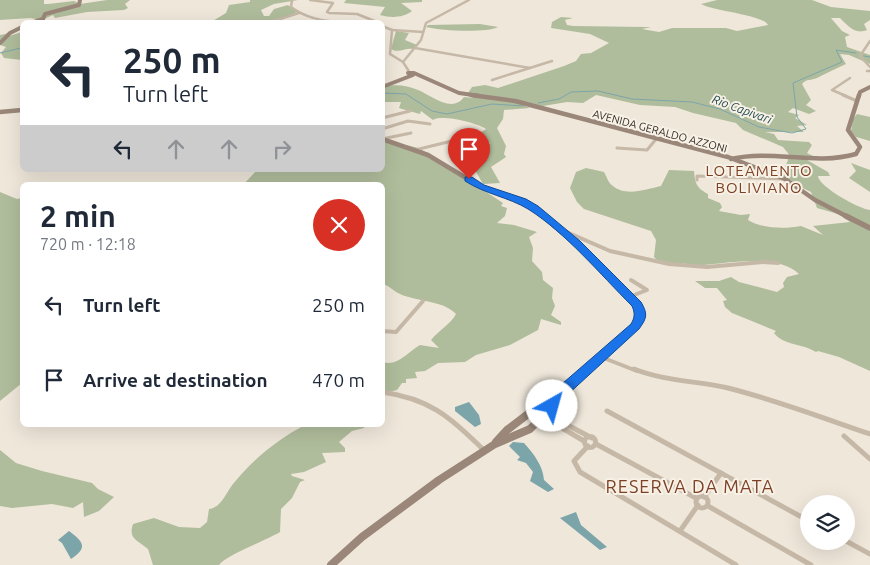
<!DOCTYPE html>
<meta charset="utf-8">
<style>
body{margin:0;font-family:Ubuntu,sans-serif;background:#f2f2f3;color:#1f2937;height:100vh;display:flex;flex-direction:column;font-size:19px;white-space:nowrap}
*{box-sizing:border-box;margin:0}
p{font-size:16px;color:#747a83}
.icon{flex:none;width:28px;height:28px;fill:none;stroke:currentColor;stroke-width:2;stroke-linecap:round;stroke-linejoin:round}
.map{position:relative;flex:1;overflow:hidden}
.sheet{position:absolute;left:20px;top:182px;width:365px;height:245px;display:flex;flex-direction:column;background:#fff;border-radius:8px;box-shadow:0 5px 20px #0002}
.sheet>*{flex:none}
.top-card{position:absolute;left:20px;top:20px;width:365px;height:152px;border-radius:8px;box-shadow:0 5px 20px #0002;background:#fff;color:#1f2937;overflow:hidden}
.tools{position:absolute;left:800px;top:495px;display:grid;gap:10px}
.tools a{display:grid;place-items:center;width:55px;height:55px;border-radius:50%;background:#fff;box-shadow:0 5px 20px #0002;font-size:25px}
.pin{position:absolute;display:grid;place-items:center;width:42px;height:42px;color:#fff;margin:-51px -21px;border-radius:50% 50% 50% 0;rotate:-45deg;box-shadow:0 0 5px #0007}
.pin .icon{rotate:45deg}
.me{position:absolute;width:55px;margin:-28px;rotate:38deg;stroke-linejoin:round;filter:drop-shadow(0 0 4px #0008)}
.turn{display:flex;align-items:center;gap:18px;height:105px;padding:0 20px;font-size:22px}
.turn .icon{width:65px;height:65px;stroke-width:2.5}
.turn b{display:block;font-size:35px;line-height:42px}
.lanes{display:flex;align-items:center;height:48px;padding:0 20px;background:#0003;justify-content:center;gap:25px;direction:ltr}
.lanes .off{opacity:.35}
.round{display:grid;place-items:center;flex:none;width:52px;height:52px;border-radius:26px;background:#f2f2f3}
.summary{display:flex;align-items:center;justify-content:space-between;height:85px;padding:0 20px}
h1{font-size:30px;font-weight:700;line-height:38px}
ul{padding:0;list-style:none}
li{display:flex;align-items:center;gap:15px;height:75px;padding:0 20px}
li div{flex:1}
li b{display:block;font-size:19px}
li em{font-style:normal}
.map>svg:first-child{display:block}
.green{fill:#b0bd9c}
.water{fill:#7ca5aa}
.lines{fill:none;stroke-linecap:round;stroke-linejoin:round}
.stream{stroke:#7ca5aa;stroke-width:1}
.street-far3{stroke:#c6b8a7;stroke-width:2.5}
.street-far2{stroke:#c6b8a7;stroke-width:3}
.street-far1{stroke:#c6b8a7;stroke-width:4}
.street{stroke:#c6b8a7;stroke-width:5}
.secondary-far3{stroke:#9a8779;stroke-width:4}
.secondary-far2{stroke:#9a8779;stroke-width:4.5}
.secondary-far1{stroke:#9a8779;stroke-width:5.5}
.secondary{stroke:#9a8779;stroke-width:8}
.route{fill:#1a73e8;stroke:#114b97}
.labels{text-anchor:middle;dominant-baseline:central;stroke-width:4;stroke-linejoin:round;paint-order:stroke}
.far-street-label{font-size:11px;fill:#342c27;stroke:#f8f1e6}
.far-water-label{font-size:12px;font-style:italic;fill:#204b52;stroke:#f8f1e6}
.neighbourhood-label{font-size:15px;letter-spacing:1px;fill:#7d4126;stroke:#f8f1e6}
.near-neighbourhood-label{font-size:18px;letter-spacing:1px;fill:#7d4126;stroke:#f8f1e6}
</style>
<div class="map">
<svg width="870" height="565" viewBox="0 0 870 565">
<rect width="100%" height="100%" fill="#efe7da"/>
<!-- green -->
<g class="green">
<polygon points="0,0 44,0 44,4 48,4 74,1 80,4 107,0 130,0 125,4 128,8 124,10 87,12 55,18 53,15 42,20 30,18 0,20"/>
<polygon points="250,0 298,0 274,4 261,10 264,16 269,16 274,9 288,5 297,12 278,22 272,20 265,22 211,22 226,13 229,5 250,2"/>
<path d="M346 0H422V2L401 3 412 11C403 18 391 18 380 15L385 7 344 3Z"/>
<path d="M717 0H812L831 7 870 11V20L864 24 867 30C855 35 848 26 840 18H831L842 31 850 35 845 37 847 47 870 55V64L849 55 840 54 846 64C836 69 826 73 817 78 811 81 807 78 802 84L811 100 806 105 816 111 809 114 793 108 788 112 799 115 795 118 807 125 797 126 804 132H765L774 134 778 140 809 142 812 145 807 153 815 157 807 160 828 172 830 176H818C818 186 859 209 870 210V371L839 357 818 351 816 352C802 343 784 346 774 333L776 331 732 313 725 307 723 301 727 300 717 288H705L695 281H719L731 277 739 282 777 292 784 287 783 283 787 277 799 274C776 252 723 264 693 266L684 263 682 265 658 261 654 257 656 240 651 231 584 209 577 202 570 188 576 172 586 168 604 172C607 177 608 183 613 186 626 197 647 189 661 186L669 170 694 171C695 184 697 188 708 194V198L720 203 722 207 719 211 741 215 750 214 748 220C763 229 785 229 801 226L823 235 813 226 850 222 838 214 817 208 811 192 770 172 785 167 788 160 786 156 791 157 783 147 743 130 736 123 693 113 675 107 640 105 596 95 583 103 567 102 543 106 520 104 530 108 504 110 503 119 497 128 506 146 504 154 506 157 491 167 500 183 483 184 475 170 486 154 479 151 480 147 491 143 470 139 486 129C478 123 441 114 433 120L421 111 420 114 402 109 399 108 401 102H383L385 97 383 96 382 87C394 84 407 85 418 90 431 95 452 114 464 97L473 98 468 93 472 87 485 85 498 88 564 66 576 61 581 54 591 53 609 43 590 34 551 28 552 22 561 17 573 18 565 20 567 25 573 26 646 27H651L642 29 659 32 672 28H726L737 31 768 25C764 15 713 11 701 4Z"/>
<path d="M480 24 498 27C487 33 442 31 426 27L428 25Z"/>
<path d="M396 31 409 33 405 40 417 45 413 49C406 47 399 54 391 49Z"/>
<polygon points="22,32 22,60 4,58 1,53 6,47 0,45 0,35 11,33 9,36"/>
<polygon points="857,114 870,117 870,141 856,137 851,131 853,119"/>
<path d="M383 140 419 148 503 203 501 206 507 208 505 216 497 223 514 225 537 232 529 237 533 248 532 261 542 272 543 280 553 288 552 298 555 306 551 315 561 322V325L541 319 538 330 510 345 476 355 465 362 438 363 425 371 415 372 417 378 406 379V383H402L397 390 383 393V362C397 367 409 351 420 345L439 348 431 340C438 331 452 323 456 314 443 300 417 302 400 294 393 291 390 286 383 284L382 185H243L257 170H382Z"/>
<polygon points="851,163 870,170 870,192 849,178 856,171"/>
<polygon points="0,192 17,199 22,198 22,383 0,401"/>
<path d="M305 425H365L364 428 352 431 339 442 345 448V452L322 453 326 462 304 472 291 474 292 476 305 480 300 482 292 498 281 509 280 532C265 541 226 555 219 565H153L148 549C137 540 128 539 133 524L154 518 179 527 200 528 207 522 209 509C221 508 226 493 233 484 252 460 278 439 305 425Z"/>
<polygon points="0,450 16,463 42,471 92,483 98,489 114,497 99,511 84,517 83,502 73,508 52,504 12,508 0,506"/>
</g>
<!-- water -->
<g class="water">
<polygon points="469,402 479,415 481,424 475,427 455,411 455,407"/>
<path d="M513 442 524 443C534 454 543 466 544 480L554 489 548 492 530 481 533 472 526 463 517 460 520 457 509 446Z"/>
<polygon points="576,512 581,525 607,547 600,550 560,518"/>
<path d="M69 531C84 542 88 548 71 559L62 543 58 540Z"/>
</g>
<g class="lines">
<!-- stream -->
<g class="stream">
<polyline points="0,53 21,48 22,50"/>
<polyline points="864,56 870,57"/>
<polyline points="382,93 406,94 432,111 447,114 492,104 523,106"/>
<polyline points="538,103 559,99 571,92 598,91 632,99 692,102 720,109 759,127 792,133 806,129 797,117 793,83 842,62 836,50 856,53"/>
</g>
<!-- street-far3 -->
<g class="street-far3">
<path d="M292 0 291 7C307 19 325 22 344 22"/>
<polyline points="310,0 333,3 327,12 329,13 357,14 377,22"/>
<polyline points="270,22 299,13"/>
<polyline points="382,26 392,30 390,54 403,62"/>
<polyline points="392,30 423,32"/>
<polyline points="870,41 860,56 870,67"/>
<polyline points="415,48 530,68"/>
<polyline points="867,71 870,71"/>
<polyline points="410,73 403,62 421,40 426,23 469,0"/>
<polyline points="492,80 552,61"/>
<polyline points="846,96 832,90 850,78"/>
</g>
<!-- street-far2 -->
<g class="street-far2">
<polyline points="843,95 857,101"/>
<polyline points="382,118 410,111"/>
<polyline points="382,129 408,121 430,124"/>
<polyline points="382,139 411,133"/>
<polyline points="617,148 647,150 657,138"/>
<polyline points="415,150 460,139"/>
<polyline points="697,180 697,176 785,179"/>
</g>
<!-- street-far1 -->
<g class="street-far1">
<polyline points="562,230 610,251 669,264 707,267 763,262 778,263"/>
<polyline points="629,297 647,290 631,280"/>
<polyline points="382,331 396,332 423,301"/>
<polyline points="601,357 637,371"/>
</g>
<!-- street -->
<g class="street">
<path d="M634 369C664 381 697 381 728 388 776 400 823 418 870 434"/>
<path d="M382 392C432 399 450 418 485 451"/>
<polyline points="549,410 560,421 592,438"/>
<polyline points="607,411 809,521"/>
<polyline points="539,423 557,425 584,441"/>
<polyline points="844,436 870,459"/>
<circle cx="590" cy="442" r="5.5"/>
<polyline points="596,444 696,498"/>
<polyline points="588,446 574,461 580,472 736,565"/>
<circle cx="702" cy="502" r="6"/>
<polyline points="704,497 721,473"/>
<polyline points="708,506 811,565"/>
<polyline points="680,531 698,505"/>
<polyline points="846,541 870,554"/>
</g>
<!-- secondary-far3 -->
<g class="secondary-far3">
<polyline points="34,22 43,19 45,14 79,5 80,0"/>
<polyline points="0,43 10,33 22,27"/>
<polyline points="408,73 414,73 459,93 480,96"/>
<polyline points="382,87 413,75"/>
<polyline points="859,96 860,92 870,87"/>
</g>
<!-- secondary-far2 -->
<g class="secondary-far2">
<polyline points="471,95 515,101 728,157 785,179 815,200 848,217"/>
<polyline points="0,112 22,110"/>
<polyline points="382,139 428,155 481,187 531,206 544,217"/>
<path d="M731 159C773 149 814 166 856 154L860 147 848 130 859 95"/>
</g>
<!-- secondary-far1 -->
<g class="secondary-far1">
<path d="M543 216 576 244 634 302C642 310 642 318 635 327L585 371"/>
<polyline points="846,216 870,228"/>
</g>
<!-- secondary -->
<g class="secondary">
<polyline points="496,442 507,430 566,385"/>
<polyline points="331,565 362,537 439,480 495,444 530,429 549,410 560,393 587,369"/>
</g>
</g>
<!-- route -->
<path class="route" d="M465 177H472L484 185 526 199 538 206 580 241 641 302C648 314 647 318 639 329L565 397 557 410 552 411 545 406 555 390 631 324C635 317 635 313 632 306 600 274 566 233 528 209 508 197 485 194 465 181Z"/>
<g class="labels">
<!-- far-street labels -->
<g class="far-street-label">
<text transform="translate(660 131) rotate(15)">AVENIDA GERALDO AZZONI</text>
</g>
<!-- far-water labels -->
<g class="far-water-label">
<text transform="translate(742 109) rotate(20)">Rio Capivari</text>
</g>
<!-- neighbourhood labels -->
<g class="neighbourhood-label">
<text x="759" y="170">LOTEAMENTO<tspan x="759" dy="17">BOLIVIANO</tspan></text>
</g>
<!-- near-neighbourhood labels -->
<g class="near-neighbourhood-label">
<text x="690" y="486">RESERVA DA MATA</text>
</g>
</g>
</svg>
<div class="tools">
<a><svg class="icon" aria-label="layers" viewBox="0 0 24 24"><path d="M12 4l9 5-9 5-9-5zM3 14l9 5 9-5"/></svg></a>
</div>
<div class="pin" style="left:469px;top:179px;background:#d93025"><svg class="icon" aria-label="arrive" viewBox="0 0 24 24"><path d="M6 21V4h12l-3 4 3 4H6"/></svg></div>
<svg class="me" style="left:552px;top:406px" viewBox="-20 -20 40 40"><circle r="19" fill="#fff"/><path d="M0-13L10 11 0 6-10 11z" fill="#1a73e8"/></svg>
<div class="top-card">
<div class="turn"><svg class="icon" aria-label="left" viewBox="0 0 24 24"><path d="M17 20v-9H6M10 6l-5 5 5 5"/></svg><div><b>250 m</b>Turn left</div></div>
<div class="lanes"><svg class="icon" aria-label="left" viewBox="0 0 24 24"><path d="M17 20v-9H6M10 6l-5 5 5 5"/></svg><svg class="icon off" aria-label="ahead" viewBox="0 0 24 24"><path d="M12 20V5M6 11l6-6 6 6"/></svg><svg class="icon off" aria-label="ahead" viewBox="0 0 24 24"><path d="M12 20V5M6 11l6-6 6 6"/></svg><svg class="icon off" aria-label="right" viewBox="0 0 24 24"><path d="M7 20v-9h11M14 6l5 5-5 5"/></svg></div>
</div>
<section class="sheet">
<div class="summary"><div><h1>2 min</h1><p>720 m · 12:18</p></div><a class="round" style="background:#d93025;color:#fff"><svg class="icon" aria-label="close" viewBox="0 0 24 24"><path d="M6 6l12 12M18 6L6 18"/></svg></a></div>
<ul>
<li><svg class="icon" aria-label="left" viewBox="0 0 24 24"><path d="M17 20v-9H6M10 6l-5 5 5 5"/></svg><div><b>Turn left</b></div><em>250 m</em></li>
<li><svg class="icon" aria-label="arrive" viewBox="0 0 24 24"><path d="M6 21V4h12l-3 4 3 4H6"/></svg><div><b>Arrive at destination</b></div><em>470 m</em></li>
</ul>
</section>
</div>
